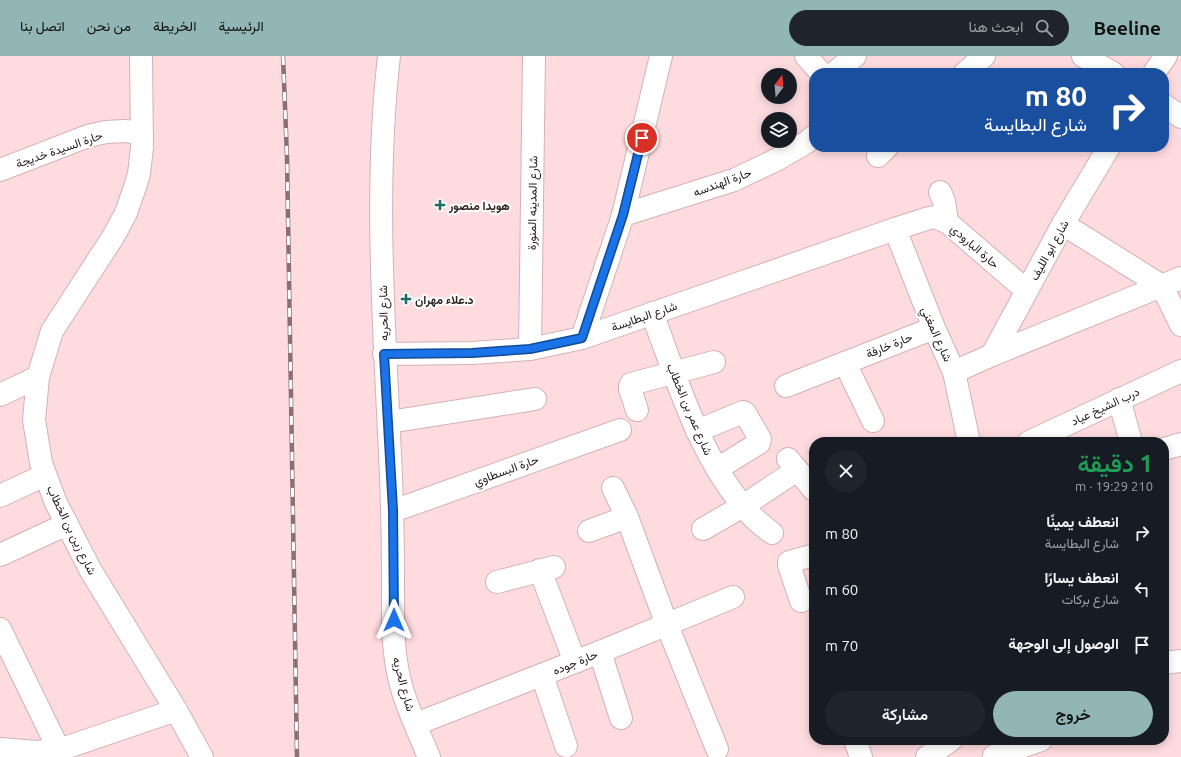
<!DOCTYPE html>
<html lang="ar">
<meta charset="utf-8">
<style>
body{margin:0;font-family:Ubuntu,Vazirmatn,sans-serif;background:#20242c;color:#f1f3f6;direction:rtl;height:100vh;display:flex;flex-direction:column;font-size:15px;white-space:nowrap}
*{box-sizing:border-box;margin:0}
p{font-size:13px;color:#9ea1a6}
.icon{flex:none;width:22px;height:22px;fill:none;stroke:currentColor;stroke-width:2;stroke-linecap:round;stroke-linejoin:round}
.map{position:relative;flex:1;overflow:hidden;direction:ltr}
.drawer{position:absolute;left:809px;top:381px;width:360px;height:308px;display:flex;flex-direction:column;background:#171b24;border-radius:16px;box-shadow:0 2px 10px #0003;direction:rtl}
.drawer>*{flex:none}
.top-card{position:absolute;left:809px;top:12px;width:360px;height:84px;border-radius:16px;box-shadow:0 2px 10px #0003;direction:rtl;background:#1a4fa0;color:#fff;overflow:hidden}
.needle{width:26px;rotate:16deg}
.buttons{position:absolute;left:761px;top:12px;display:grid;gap:8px}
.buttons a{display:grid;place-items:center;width:36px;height:36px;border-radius:50%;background:#171b24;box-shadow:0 2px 10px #0003;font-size:20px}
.pin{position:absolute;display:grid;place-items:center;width:34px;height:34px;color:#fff;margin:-17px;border:2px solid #fff;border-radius:50%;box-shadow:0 1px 4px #0007}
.me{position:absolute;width:44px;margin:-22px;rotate:0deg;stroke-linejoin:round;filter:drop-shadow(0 0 3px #0008)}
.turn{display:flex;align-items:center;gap:14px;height:84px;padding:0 16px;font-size:18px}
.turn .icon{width:52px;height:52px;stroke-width:2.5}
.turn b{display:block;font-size:28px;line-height:34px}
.round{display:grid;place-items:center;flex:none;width:42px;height:42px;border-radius:21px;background:#20242c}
.headline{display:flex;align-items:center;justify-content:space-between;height:68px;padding:0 16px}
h1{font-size:24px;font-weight:600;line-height:30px;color:#1e9e55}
.action{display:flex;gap:8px;margin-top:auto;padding:8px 16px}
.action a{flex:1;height:46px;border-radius:24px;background:#92b5b5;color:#111;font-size:16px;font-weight:600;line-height:46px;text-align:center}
.action a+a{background:#20242c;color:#f1f3f6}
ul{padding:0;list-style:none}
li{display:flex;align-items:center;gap:12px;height:56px;padding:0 16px}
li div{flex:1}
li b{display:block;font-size:15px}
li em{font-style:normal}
header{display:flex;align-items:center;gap:24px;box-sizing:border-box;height:56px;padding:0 20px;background:#92b5b5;color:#111}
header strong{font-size:19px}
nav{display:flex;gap:22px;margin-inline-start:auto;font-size:14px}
.search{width:280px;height:36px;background:#20242c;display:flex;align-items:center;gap:10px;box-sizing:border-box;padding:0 14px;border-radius:22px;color:#9ea1a6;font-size:15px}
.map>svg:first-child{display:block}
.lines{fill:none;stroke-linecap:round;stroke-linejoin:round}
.minor-casing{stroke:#d3b1b5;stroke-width:24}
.minor{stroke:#fff;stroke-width:22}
.rail-casing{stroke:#877174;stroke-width:4.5}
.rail{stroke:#fff;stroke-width:3;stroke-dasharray:9;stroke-linecap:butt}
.route-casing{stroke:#114b97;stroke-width:10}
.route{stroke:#1a73e8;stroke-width:7}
.poi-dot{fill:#1f6a66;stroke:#fff;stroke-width:1.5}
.labels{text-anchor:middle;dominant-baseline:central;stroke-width:4;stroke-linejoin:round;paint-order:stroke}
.street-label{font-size:12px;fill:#2d2022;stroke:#fff}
.poi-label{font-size:12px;font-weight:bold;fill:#2d2022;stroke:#fff;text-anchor:start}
</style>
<header>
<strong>Beeline</strong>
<div class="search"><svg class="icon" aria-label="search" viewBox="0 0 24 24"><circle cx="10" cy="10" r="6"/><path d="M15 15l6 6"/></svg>ابحث هنا</div>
<nav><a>الرئيسية</a><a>الخريطة</a><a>من نحن</a><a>اتصل بنا</a></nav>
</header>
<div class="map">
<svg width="1181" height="701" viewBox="0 0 1181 701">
<rect width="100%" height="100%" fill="#fedbdf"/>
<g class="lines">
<!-- minor casing -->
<g class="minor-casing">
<g id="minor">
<polyline points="141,0 142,91 139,118 135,131 126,157 113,181 52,275 38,321 34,364 41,407 56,447 91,515 176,654 202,701"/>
<path d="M389 0C374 132 384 265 390 398 392 439 393 480 393 522 393 551 392 582 397 611 402 642 417 672 429 701"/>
<polyline points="806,0 821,17"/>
<polyline points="1083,0 1113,17"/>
<polyline points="834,17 855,0"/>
<polyline points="965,17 984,0"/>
<polyline points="1154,17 1166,0"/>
<polyline points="1164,49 1181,61"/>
<polyline points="878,100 887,91"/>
<polyline points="0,114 88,80 106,76 124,75 142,77"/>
<polyline points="940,136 944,145 947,166"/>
<polyline points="623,159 734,124 778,103 807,86 814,80"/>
<polyline points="1063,168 1162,230 1181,269"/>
<polyline points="895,173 934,272 954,316 969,386"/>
<path d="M652 257C678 326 699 401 749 457 756 465 764 471 772 477"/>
<polyline points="582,282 623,159 661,0"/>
<polyline points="530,293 534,0"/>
<polyline points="384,298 472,297 530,293 582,282 895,173 929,162 935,161 947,166 1026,234"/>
<polyline points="992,299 1063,168 1109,91"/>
<polyline points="845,307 873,365"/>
<polyline points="954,316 992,299 1181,222"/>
<polyline points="786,330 934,272"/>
<polyline points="0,339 38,321"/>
<polyline points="1119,343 1131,386"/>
<polyline points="637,354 630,333 630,330 631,328 714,306"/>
<polyline points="389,366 535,343"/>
<polyline points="697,375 743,356 745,357 760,383 759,387 717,413"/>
<polyline points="1029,386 1181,315"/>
<polyline points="1164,393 1181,388"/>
<polyline points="788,403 814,434"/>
<polyline points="613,432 627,461 667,569 717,693"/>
<polyline points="0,440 45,419"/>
<polyline points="393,455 620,374"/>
<polyline points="703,473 743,450 797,414"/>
<polyline points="589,475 627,461"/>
<polyline points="0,499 67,468"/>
<polyline points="540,514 575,606"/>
<polyline points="497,526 554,511"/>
<polyline points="801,545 789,509 789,506 814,499"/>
<polyline points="0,573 59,694"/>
<polyline points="600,596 621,662"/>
<polyline points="1164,607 1181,605"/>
<polyline points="542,619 566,690"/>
<polyline points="416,668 600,596 733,541"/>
<polyline points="855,684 861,701"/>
<polyline points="0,693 37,696 59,694 176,654"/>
<polyline points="994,700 1041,684"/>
<polyline points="927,701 951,684"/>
</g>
</g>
<!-- minor -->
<use href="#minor" class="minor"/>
<!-- rail casing -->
<g class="rail-casing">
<polyline id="rail" points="283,0 287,101 297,701"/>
</g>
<!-- rail -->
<use href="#rail" class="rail"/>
</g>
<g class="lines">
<!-- route casing -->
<g class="route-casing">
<polyline id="route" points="394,564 393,454 384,298 472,297 530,293 582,282 623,159 642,82"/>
</g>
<!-- route -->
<use href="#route" class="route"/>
</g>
<!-- markers -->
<g class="poi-dot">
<path d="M438 143h4v4h4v4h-4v4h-4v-4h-4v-4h4z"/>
<path d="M404 237h4v4h4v4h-4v4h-4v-4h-4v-4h4z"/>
</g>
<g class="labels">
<!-- street labels -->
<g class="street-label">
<text transform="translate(59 93) rotate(-19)">حارة السيدة خديجة</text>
<text transform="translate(722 126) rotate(-20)">حارة الهندسه</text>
<text transform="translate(532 147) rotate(-89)">شارع المدينه المنورة</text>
<text transform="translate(975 190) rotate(41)">حارة البارودي</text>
<text transform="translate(1049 194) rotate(-61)">شارع ابو الليف</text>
<text transform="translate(383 257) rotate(-91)">شارع الحريه</text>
<text transform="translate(644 260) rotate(-19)">شارع البطايسة</text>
<text transform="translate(937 278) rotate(66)">شارع المغني</text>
<text transform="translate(889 289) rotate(-22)">حارة خارفة</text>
<text transform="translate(1105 350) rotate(-25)">درب الشيخ عياد</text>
<text transform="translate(690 353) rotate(67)">شارع عمر بن الخطاب</text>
<text transform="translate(506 414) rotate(-20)">حارة البسطاوي</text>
<text transform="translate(72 474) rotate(64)">شارع زين بن الخطاب</text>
<text transform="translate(575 606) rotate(-22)">حارة جوده</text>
<text transform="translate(404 628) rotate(75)">شارع الحريه</text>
</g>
<!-- poi labels -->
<g class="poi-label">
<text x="449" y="149">هويدا منصور</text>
<text x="415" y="243">د.علاء مهران</text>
</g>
</g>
</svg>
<div class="buttons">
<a><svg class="needle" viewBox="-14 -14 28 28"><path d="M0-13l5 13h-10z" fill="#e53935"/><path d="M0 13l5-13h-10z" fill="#9ea1a6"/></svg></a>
<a><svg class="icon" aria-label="layers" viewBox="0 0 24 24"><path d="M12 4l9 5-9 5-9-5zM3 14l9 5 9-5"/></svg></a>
</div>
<div class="pin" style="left:642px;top:82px;background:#d93025"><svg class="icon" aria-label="arrive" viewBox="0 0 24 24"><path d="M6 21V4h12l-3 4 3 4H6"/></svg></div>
<svg class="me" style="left:394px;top:564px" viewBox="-20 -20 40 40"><path d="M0-17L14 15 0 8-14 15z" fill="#1a73e8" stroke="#fff" stroke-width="4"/></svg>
<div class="top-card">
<div class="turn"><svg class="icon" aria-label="right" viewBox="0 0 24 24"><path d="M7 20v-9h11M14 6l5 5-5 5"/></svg><div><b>80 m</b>شارع البطايسة</div></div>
</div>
<section class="drawer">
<div class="headline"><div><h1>1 دقيقة</h1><p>210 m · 19:29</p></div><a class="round"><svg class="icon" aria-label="close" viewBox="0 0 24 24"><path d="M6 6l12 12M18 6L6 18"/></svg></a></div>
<ul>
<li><svg class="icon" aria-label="right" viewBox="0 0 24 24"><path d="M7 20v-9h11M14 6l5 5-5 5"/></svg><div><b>انعطف يمينًا</b><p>شارع البطايسة</p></div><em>80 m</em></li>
<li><svg class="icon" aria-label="left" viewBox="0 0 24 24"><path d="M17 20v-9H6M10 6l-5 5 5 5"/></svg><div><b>انعطف يسارًا</b><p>شارع بركات</p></div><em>60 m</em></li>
<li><svg class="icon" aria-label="arrive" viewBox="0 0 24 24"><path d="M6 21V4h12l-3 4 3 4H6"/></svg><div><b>الوصول إلى الوجهة</b></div><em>70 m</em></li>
</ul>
<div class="action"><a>خروج</a><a>مشاركة</a></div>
</section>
</div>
